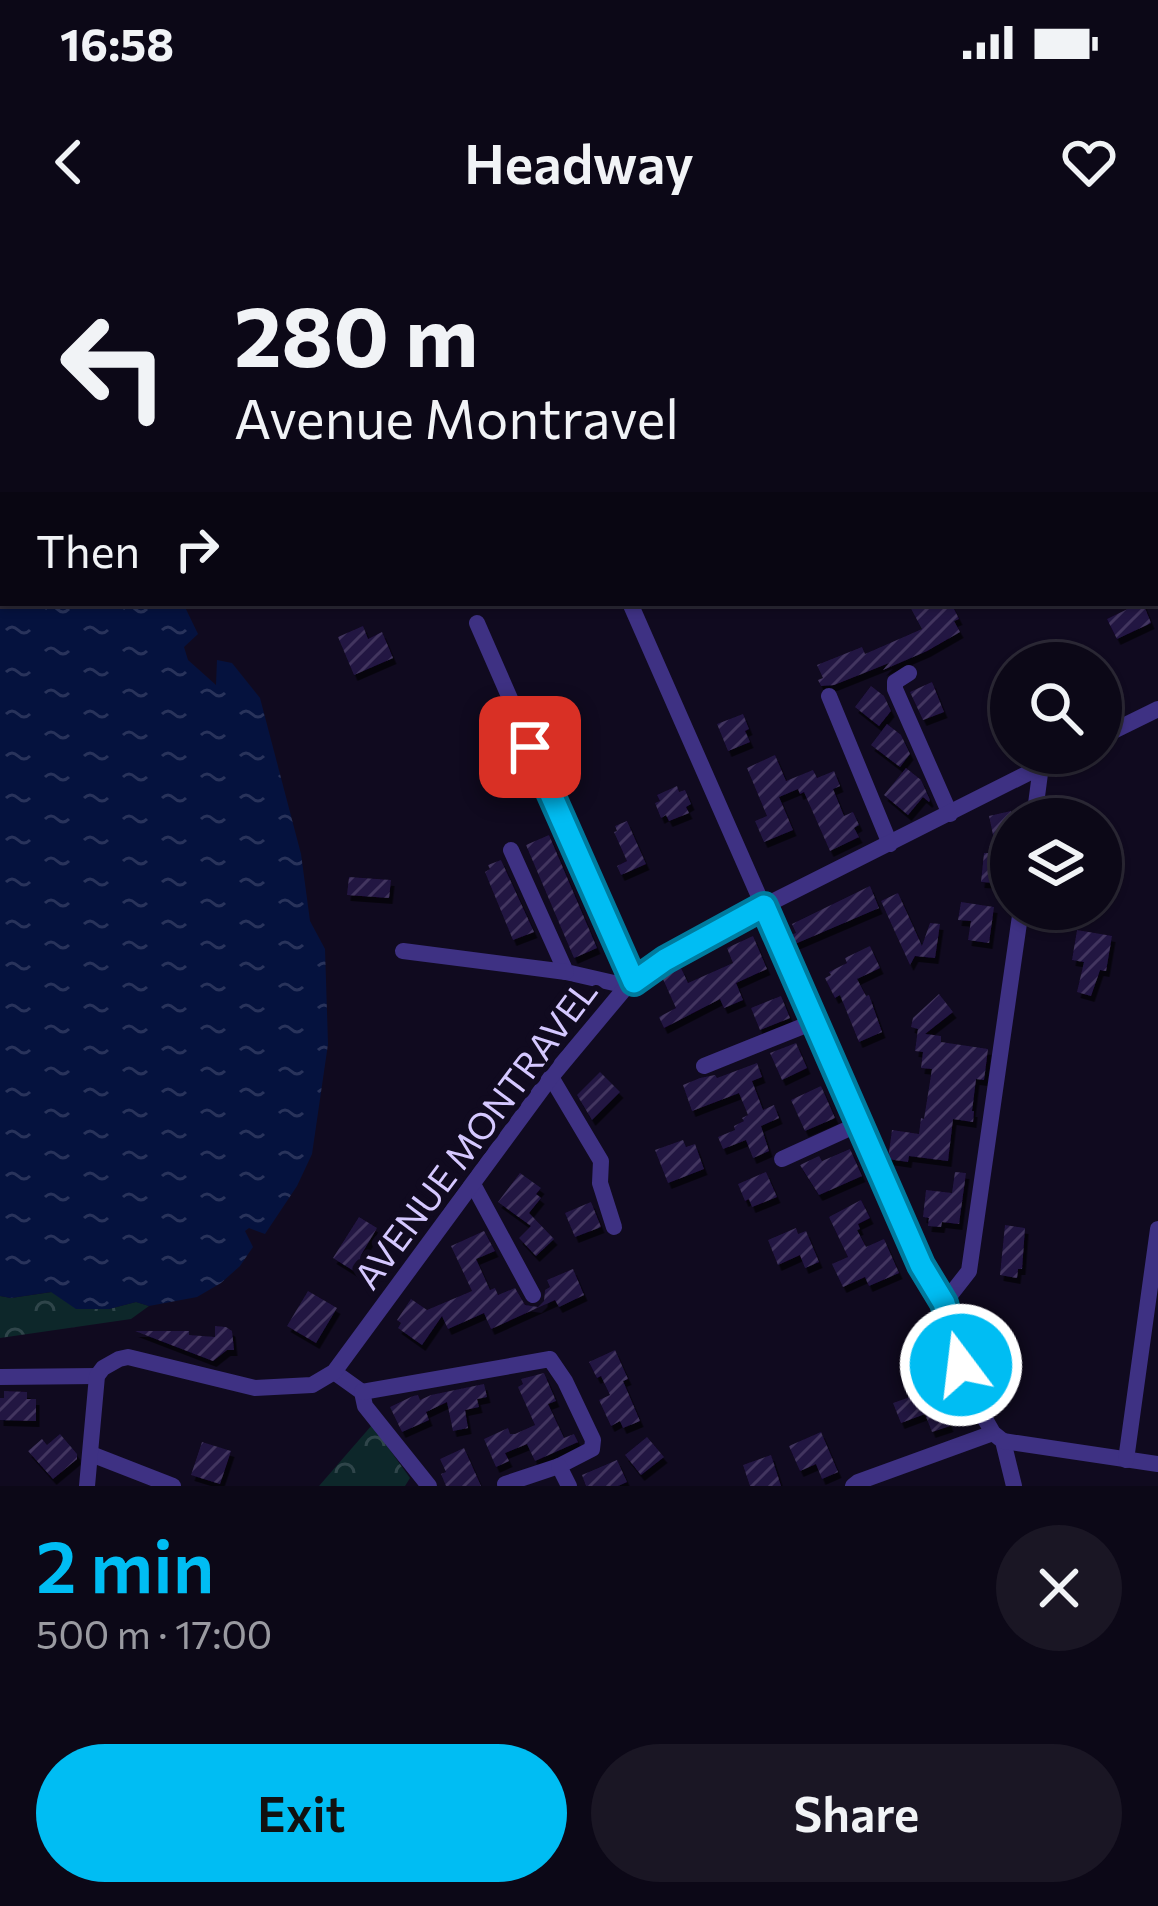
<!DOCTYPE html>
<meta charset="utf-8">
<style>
body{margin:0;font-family:Commissioner,sans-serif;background:#1a1624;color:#f1f3f6;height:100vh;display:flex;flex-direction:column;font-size:45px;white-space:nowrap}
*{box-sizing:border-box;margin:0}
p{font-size:39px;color:#9a9aa1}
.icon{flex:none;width:66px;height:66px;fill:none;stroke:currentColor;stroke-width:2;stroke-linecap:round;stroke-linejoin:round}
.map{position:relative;height:1246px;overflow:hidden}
.side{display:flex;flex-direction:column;background:#0c0817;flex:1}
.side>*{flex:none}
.top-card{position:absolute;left:0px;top:0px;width:1158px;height:366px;box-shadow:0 3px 9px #0004,0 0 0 3px #2c2936;background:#0c0817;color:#f1f3f6;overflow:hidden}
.buttons{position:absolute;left:990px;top:402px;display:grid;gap:24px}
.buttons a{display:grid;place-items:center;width:132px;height:132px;border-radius:50%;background:#0c0817;box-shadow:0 3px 9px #0004,0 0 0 3px #2c2936;font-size:60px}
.pin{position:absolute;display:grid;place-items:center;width:102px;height:102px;color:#fff;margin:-51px;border-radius:24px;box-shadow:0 6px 18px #0006}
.me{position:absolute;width:132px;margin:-66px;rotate:345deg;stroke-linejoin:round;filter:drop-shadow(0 0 9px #0008)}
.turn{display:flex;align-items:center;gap:42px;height:252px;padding:0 36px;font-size:54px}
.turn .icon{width:156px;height:156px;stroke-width:2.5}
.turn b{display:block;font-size:84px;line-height:102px}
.then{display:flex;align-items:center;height:114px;padding:0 36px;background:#0003;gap:24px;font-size:45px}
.round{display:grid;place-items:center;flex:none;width:126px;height:126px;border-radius:63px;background:#1a1624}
.headline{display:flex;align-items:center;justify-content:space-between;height:204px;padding:0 36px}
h1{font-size:72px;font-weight:600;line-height:90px;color:#00bdf3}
.button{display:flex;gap:24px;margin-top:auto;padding:24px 36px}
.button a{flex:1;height:138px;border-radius:72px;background:#00bdf3;color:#111;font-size:48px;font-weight:600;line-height:138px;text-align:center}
.button a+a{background:#1a1624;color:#f1f3f6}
.status{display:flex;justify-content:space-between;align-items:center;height:84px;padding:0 60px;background:#0c0817;direction:ltr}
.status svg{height:33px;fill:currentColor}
header{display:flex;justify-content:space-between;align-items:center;height:156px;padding:0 36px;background:#0c0817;font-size:54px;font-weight:600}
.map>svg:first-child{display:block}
.forest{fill:url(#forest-crowns)}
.water{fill:url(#water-ripples)}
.building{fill:url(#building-hatch);filter:url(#shadow)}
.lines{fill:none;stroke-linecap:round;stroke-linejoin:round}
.minor{stroke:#3e3183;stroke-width:16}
.route-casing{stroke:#007b9e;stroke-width:30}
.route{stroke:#00bdf3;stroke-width:21}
.labels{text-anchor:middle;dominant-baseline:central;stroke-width:12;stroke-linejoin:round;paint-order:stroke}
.street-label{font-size:36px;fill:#d5c8ff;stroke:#100a1f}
</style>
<div class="status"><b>16:58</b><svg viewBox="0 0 49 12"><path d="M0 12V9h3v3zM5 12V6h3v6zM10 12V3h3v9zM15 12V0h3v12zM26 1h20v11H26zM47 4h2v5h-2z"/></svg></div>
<header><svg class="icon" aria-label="back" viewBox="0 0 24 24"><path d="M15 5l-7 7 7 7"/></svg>Headway<svg class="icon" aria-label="heart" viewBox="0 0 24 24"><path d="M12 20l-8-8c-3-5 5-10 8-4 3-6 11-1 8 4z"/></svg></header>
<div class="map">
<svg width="1158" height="1246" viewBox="0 0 1158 1246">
<defs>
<pattern id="forest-crowns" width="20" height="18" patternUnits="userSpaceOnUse" patternTransform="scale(3)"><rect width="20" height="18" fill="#0d272a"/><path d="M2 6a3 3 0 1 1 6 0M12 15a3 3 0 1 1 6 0" fill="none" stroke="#2f454a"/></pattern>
<pattern id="water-ripples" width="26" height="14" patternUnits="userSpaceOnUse" patternTransform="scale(3)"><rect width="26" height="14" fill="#05123e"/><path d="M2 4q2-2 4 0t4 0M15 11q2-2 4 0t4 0" fill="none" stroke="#29335b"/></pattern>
<pattern id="building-hatch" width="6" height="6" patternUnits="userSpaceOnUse" patternTransform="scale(3)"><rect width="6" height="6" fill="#231542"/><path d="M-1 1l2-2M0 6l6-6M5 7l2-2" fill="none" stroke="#42365e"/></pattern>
<filter id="shadow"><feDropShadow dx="3.5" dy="6" stdDeviation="0" flood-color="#0009"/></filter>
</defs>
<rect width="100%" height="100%" fill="#100a1f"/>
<!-- forest -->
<g class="forest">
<polygon points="52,1052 109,1069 136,1062 149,1066 131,1079 0,1098 0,1056 11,1058"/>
<polygon points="372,1185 410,1238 405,1246 319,1246"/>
</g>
<!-- water -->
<polygon class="water" points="0,0 90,0 93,3 3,3 3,363 183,363 198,394 184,407 188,420 216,445 217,420 232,423 260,458 301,614 310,681 325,709 328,804 312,914 297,946 265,994 249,988 245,991 253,1007 240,1026 221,1043 197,1057 149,1066 136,1062 109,1069 76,1069 51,1052 11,1058 0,1056"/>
<!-- building -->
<g class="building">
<polygon points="908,363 951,363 959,379 954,381 960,392 927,411 883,430 889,423 834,445 821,446 818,440 823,438 817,425 862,407 865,414 922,389"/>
<polygon points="1140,363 1143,363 1151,383 1117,399 1107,379"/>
<polygon points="363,386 368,399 382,392 393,418 354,435 338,397"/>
<polygon points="932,442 944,472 923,480 910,452"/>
<polygon points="871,446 884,456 891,471 879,486 855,467"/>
<polygon points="743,474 749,489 745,491 750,502 728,511 717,484"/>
<polygon points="887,484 901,495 910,514 900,527 871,505"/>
<polygon points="775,515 786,541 813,530 817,538 834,531 840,546 833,549 844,576 853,572 859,585 854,588 859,597 830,611 804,552 800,554 798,549 779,557 793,590 764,602 755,581 767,576 747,528"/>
<polygon points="906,528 921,540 930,560 929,562 923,557 908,575 884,555"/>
<polygon points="677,546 679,552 685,550 691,564 686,567 689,573 669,581 666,575 661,578 655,563 660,561 657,555"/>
<polygon points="1011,571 1011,644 981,642 984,613 990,613 989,606 995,604 989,576"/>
<polygon points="627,581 646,624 621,635 617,626 627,621 614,592 617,591 615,586"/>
<polygon points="549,595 597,708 574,718 526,605"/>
<polygon points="501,620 534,692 513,700 485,632 490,629 488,625"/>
<polygon points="349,637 391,640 389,658 347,655"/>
<polygon points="870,646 879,668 795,704 791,695 796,693 792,684"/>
<polygon points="898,653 922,706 930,683 940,684 935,718 915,716 910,725 881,661"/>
<polygon points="961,662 994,667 989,703 968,700 971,681 958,680"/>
<polygon points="1077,690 1112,696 1106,731 1100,730 1091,756 1077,752 1084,722 1072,720"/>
<polygon points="753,696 767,729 736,743 743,760 724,768 720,759 664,788 659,777 676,768 662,737 681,728 688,743 733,723 727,708"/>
<polygon points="870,706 880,728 857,739 866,756 869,755 882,792 859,802 840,755 835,758 825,738 831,735 829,732 847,723 845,718"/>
<polygon points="939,754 953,772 925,794 941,796 941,802 988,809 984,840 976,839 972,871 974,871 973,882 953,879 948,921 909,916 908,922 888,919 892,890 919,894 921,878 924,879 932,829 921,828 923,812 915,811 918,789 911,787 913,778"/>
<polygon points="781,756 790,778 760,790 751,768"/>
<polygon points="796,803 807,828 782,840 770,813"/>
<polygon points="757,823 762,837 752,841 763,870 774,865 779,878 761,886 769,911 753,918 746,900 723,909 718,897 735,890 734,886 744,881 742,878 748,875 739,853 692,871 683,845 700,838 715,835 717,838"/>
<polygon points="600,832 620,852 592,880 577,855"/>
<polygon points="821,846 835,878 805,891 791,860"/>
<polygon points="683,900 686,907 695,904 704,929 668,943 655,910"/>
<polygon points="850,909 862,936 819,955 800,925 819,916 822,921"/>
<polygon points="766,932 777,957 752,967 749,959 745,961 738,944"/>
<polygon points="955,932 966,933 959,984 942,982 941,987 928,986 929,978 923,977 926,950 952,953"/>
<polygon points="520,933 541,948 536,954 541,958 529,973 554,999 536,1016 519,998 531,986 498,962"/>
<polygon points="861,960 870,978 858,984 860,989 857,990 866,1007 884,999 899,1033 869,1046 865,1037 843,1047 832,1024 848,1017 829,977"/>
<polygon points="591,962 601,987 575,997 565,973"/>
<polygon points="359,977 377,988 361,1015 379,1027 370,1041 333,1018"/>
<polygon points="1005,985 1025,988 1022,1029 1018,1029 1017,1038 1000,1035"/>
<polygon points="796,988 798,994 806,991 819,1022 805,1028 800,1015 778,1025 768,1000"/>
<polygon points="484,991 495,1011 476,1019 490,1050 495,1048 498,1055 515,1048 525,1065 538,1067 544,1061 545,1050 550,1047 547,1040 573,1029 584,1055 559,1067 555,1060 491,1089 484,1073 448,1089 442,1076 422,1105 398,1088 401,1083 397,1080 411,1059 427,1070 472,1051 451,1006"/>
<polygon points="308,1051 337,1068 316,1103 287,1086"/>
<polygon points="215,1086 226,1087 232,1091 234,1110 227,1110 213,1121 135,1091 189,1091 189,1095 215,1097"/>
<polygon points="615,1110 628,1139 623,1141 640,1181 623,1188 620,1181 611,1186 599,1160 610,1155 601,1136 597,1138 589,1122"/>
<polygon points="544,1133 556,1161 548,1164 564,1198 574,1194 578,1202 535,1221 527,1204 505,1213 509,1221 496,1227 484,1199 508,1188 510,1194 515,1194 535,1185 518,1147 523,1144 521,1139"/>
<polygon points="484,1144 487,1157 477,1159 479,1167 465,1170 468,1188 453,1191 447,1162 426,1172 429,1180 402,1192 390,1167 413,1156 418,1155 420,1160 431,1155"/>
<polygon points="4,1151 27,1152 27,1159 36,1159 36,1181 0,1180 0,1158 4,1158"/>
<polygon points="927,1151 930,1158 939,1155 950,1186 932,1192 925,1174 901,1183 893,1163"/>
<polygon points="821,1192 838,1232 822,1239 816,1224 800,1231 789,1206"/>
<polygon points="60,1194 77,1214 77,1219 53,1239 28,1211 42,1199 47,1205"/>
<polygon points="647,1197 664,1217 641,1235 625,1215"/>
<polygon points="202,1202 231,1211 220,1244 191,1235"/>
<polygon points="464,1208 481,1246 446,1246 441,1234 446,1232 440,1219"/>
<polygon points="771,1215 781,1246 750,1246 743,1225"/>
<polygon points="617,1220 627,1242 618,1246 586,1246 582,1235"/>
</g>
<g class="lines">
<!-- minor -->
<g class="minor">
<polyline points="612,0 615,3"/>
<polyline points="173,3 178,0"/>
<polyline points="402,3 407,0"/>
<polyline points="1089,3 1089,0"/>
<polyline points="1155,168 1158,168"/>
<polyline points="630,363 921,1025 944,1063 969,1151 993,1193 1003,1201 1014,1246"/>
<polyline points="477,383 634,742"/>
<polyline points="909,433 895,442 895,449 950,574"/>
<polyline points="829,456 890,604"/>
<polyline points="1101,497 1158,469"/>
<polyline points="1034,579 1041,526"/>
<polyline points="511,610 566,732 627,746"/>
<polyline points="403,711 566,732"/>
<polyline points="704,826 816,781"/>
<polyline points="551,837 601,921 600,943 614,987"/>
<polyline points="782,919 861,883"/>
<polyline points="474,946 533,1055"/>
<polyline points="944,1063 969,1031 1021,669"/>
<polyline points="334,1132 362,1152 365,1166 429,1246"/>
<polyline points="0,1137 97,1136"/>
<polyline points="362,1152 550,1119 565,1141 593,1200 592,1209 559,1226 505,1244"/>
<polyline points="1003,1201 1158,1224"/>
<polyline points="91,1214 173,1246"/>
<polyline points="1126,1220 1158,989"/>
<polyline points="559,1226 569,1246"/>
<polyline points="87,1246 97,1136 103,1128 119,1119 128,1117 255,1148 312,1145 334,1132 551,837 627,746 665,720 764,666 1068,513"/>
<polyline points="853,1246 858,1242 993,1193"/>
</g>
</g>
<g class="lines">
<!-- route casing -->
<g class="route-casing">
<polyline id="route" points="530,507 634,742 665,720 764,666 921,1025 944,1063 961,1125"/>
</g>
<!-- route -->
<use href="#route" class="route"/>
</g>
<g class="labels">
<!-- street labels -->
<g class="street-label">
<text transform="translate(474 893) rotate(-53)">AVENUE MONTRAVEL</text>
</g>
</g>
</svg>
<div class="buttons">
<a><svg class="icon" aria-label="search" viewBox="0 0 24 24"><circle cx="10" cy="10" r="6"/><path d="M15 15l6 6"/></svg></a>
<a><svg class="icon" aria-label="layers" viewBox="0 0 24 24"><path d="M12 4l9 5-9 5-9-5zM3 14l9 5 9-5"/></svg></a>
</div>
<div class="pin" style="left:530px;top:507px;background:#d93025"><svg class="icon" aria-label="arrive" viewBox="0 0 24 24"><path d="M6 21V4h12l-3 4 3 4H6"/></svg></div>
<svg class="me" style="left:961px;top:1125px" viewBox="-20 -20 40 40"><circle r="17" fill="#00bdf3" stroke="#fff" stroke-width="3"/><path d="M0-11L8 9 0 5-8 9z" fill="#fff"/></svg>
<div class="top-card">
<div class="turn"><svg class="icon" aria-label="left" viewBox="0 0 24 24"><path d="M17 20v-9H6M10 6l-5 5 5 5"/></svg><div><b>280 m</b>Avenue Montravel</div></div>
<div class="then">Then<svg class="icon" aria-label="right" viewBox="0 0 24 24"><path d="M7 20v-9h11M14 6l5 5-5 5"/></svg></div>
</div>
</div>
<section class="side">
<div class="headline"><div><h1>2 min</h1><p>500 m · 17:00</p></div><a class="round"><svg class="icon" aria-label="close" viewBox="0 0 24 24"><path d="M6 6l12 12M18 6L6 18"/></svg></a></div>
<div class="button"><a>Exit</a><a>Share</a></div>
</section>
